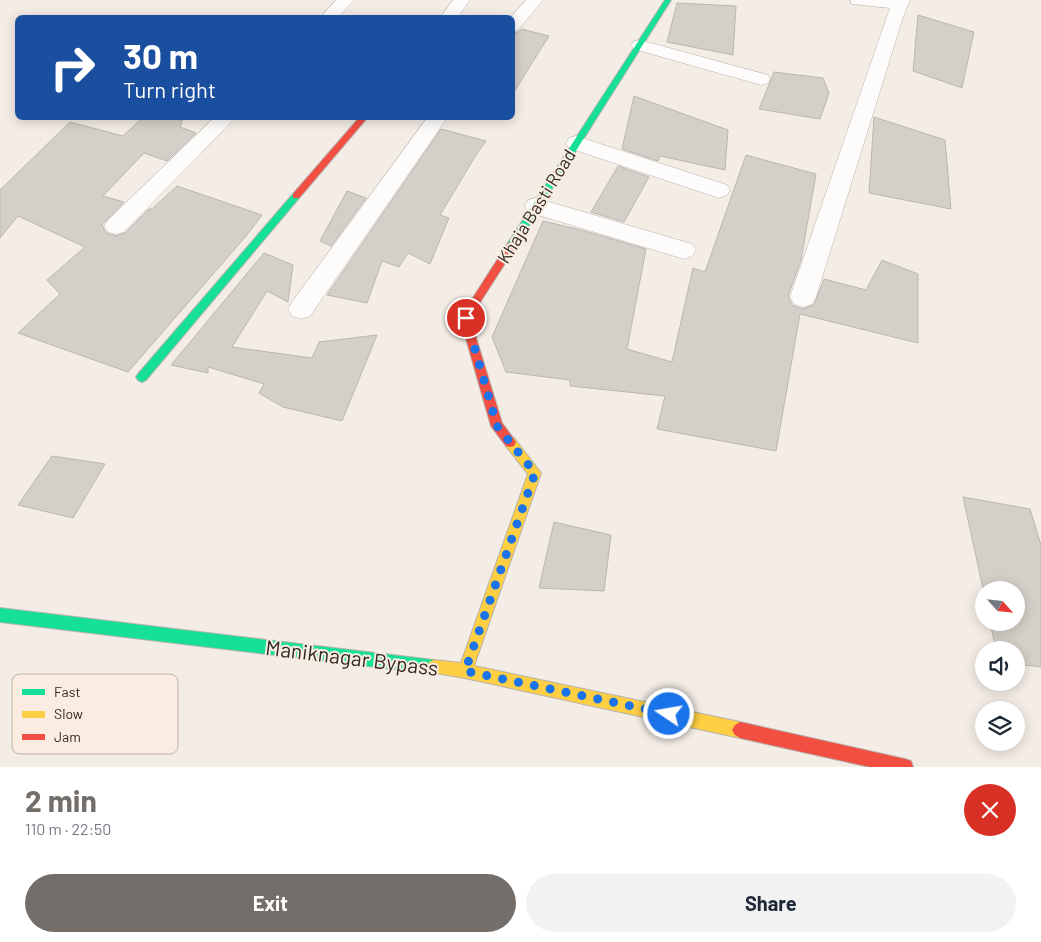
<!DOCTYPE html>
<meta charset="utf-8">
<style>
body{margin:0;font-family:Barlow,sans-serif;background:#f2f2f3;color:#1f2937;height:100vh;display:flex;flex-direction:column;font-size:19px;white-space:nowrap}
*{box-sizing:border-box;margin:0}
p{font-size:16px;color:#747a83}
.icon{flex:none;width:28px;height:28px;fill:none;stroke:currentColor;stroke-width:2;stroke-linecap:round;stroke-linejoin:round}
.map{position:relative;height:767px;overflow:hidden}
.details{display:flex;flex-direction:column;background:#fff;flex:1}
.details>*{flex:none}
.banner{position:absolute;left:15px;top:15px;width:500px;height:105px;border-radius:8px;box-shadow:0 2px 12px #0003;background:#1a4fa0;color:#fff;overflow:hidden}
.needle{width:32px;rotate:117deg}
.fabs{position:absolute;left:975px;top:581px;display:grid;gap:10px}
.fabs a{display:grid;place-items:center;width:50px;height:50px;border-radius:50%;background:#fff;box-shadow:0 2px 12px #0003;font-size:25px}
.pin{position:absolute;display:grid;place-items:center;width:42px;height:42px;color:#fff;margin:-21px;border:2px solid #fff;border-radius:50%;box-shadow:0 1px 5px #0007}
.me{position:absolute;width:55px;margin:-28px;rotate:282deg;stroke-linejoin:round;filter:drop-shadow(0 0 4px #0008)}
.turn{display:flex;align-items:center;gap:18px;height:105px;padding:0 25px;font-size:22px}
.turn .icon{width:65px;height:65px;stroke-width:2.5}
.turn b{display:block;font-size:35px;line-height:42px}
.round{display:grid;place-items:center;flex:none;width:52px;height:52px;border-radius:26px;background:#f2f2f3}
.overview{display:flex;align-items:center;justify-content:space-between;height:85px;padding:0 25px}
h1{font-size:30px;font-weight:700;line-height:38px;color:#736e69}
.primary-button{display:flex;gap:10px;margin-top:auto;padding:10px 25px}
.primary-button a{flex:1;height:58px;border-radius:30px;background:#736e69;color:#fff;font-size:20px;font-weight:700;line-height:58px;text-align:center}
.primary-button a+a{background:#f2f2f3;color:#1f2937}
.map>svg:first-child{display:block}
.building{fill:#d5cfc9;stroke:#bcb6b1}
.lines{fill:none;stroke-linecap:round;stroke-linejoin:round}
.street-casing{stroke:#b8b2ad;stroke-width:1}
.fast-casing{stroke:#b8b2ad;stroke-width:2}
.slow-casing{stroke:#b8b2ad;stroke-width:2}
.jam-casing{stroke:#b8b2ad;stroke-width:2}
.street{fill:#fdfcfb;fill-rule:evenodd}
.fast{fill:#16e098;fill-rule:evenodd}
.slow{fill:#ffcf43;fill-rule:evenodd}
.jam{fill:#f24e42;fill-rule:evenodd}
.route{stroke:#1a73e8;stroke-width:9;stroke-dasharray:0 16.2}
.labels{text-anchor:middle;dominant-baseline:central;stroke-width:4;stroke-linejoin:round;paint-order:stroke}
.street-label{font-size:18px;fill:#2e2925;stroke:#faece0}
.near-street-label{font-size:21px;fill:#2e2925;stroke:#faece0}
.key{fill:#faece0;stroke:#bdb2a8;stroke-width:1}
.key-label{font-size:14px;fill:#2e2925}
</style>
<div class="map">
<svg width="1041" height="767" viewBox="0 0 1041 767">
<rect width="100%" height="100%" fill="#f4ede6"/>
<!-- building -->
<g class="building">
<polygon points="677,3 736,6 733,55 667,42"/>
<polygon points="918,15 974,32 962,88 913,71"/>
<polygon points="522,29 549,36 512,95 512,33 518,32"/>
<polygon points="774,72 823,78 829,93 820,119 759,109"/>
<polygon points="634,96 728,130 725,170 660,156 658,161 622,149"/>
<polygon points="874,117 945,140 951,209 869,193"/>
<polygon points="142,118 183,118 180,127 196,133 167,161 144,153 103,196 124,202 102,225 106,233 116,236 125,233 149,209 152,209 177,186 262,215 247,235 128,372 18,333 60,294 47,280 85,247 18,216 0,238 0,190 70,122 123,136"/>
<polygon points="441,129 486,141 476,155 440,215 449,218 430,264 408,253 399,267 382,261 367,303 327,295"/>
<polygon points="746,155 816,174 801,260 788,296 792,305 802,309 814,305 824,279 866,290 882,260 918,274 918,343 800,314 776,451 657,429 665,396 570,386 570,380 506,372 492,337 543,221 581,230 646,249 627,349 672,362 693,268 705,272"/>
<polygon points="618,166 649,177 624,222 591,212"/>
<polygon points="347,191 366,198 331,246 320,241"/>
<polygon points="264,253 293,265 288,302 267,291 232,347 312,358 319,342 377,335 342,421 283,407 259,393 264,384 208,367 208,373 171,365"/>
<polygon points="52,456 105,464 73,518 18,505"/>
<polygon points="963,497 1030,509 1041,545 1041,667 1016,664 1016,650 996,650 990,622 1016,622 1016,590 984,590 984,593"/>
<polygon points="554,522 611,535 604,591 539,588"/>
</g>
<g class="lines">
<!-- street casing -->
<g class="street-casing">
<g id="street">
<polygon points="336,0 354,0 338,18 320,18"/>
<polygon points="453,0 470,0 457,18 440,18"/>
<polygon points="526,0 543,0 518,30 512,31 512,18 510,18"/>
<polygon points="850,0 910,0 903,17 816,297 812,304 803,307 794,304 790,297 890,8 852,4"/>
<polygon points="640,40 768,75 770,79 768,83 761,85 634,49 631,45 634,41"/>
<polygon points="214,118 235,118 124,232 116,234 108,232 104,226 108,220"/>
<polygon points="427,118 447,118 310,316 301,319 292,316 288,309 292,302"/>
<polygon points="576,136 727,185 730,190 727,195 719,198 569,148 566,143 569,138"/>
<polygon points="536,198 692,244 696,250 692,256 684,259 528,212 525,206 528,200"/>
</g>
</g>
<!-- fast casing -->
<g class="fast-casing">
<g id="fast">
<polygon points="665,0 671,0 514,249 508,249 506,246 508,243"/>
<polygon points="296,193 299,194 299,198 146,380 142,382 138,380 136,377 138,374 293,194"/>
<polygon points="0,608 434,660 439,662 441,667 439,672 434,674 0,622"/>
</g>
</g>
<!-- slow casing -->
<g class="slow-casing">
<polygon id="slow" points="510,437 514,438 541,473 474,666 740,722 745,725 748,730 745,735 740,738 465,678 429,672 427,667 429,662 434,660 461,663 528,474 506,446 504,442 506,438"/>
</g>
<!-- jam casing -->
<g class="jam-casing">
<g id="jam">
<polygon points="359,118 367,118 299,198 293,198 293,194"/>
<polygon points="511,242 516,246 470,318 502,423 516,442 514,446 510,447 506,446 491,426 460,318 508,243"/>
<polygon points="740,722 905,759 911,761 913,767 870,767 740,738 735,735 732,730 735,725"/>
</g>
</g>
<!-- street -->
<use href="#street" class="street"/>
<!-- fast -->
<use href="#fast" class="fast"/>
<!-- slow -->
<use href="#slow" class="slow"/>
<!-- jam -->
<use href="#jam" class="jam"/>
</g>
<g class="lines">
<!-- route -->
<polyline class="route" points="466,318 497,426 535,473 465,671 669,714"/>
</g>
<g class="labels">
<!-- street labels -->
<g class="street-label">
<text transform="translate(536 206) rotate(-58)">Khaja Basti Road</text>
</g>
<!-- near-street labels -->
<g class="near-street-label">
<text transform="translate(352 657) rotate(7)">Maniknagar Bypass</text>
</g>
</g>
<!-- legend -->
<rect x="12" y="674" width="166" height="80" rx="8" class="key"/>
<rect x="22" y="689" width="23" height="6" fill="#16e098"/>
<rect x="22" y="711" width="23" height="7" fill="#ffcf43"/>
<rect x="22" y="734" width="23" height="6" fill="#f24e42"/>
<g class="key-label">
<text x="54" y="697">Fast</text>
<text x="54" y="719">Slow</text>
<text x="54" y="742">Jam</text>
</g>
</svg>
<div class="fabs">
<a><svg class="needle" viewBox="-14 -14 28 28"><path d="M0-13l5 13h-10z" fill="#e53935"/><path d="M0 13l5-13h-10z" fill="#747a83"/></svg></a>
<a><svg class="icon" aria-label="sound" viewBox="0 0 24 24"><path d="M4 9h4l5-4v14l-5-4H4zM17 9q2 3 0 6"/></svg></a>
<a><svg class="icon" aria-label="layers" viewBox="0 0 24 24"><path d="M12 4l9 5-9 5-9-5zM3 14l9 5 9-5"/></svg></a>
</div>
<div class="pin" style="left:466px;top:318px;background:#d93025"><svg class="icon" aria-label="arrive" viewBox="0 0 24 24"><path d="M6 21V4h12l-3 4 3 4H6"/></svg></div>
<svg class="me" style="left:669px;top:714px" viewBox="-20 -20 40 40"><circle r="17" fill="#1a73e8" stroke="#fff" stroke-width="3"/><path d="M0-11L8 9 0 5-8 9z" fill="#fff"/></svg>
<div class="banner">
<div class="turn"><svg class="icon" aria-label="right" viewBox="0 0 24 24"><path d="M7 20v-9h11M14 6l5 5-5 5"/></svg><div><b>30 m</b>Turn right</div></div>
</div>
</div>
<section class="details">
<div class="overview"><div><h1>2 min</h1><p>110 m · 22:50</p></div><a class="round" style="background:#d93025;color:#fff"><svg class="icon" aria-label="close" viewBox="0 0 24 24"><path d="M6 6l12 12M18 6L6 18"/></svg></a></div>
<div class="primary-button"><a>Exit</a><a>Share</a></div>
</section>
